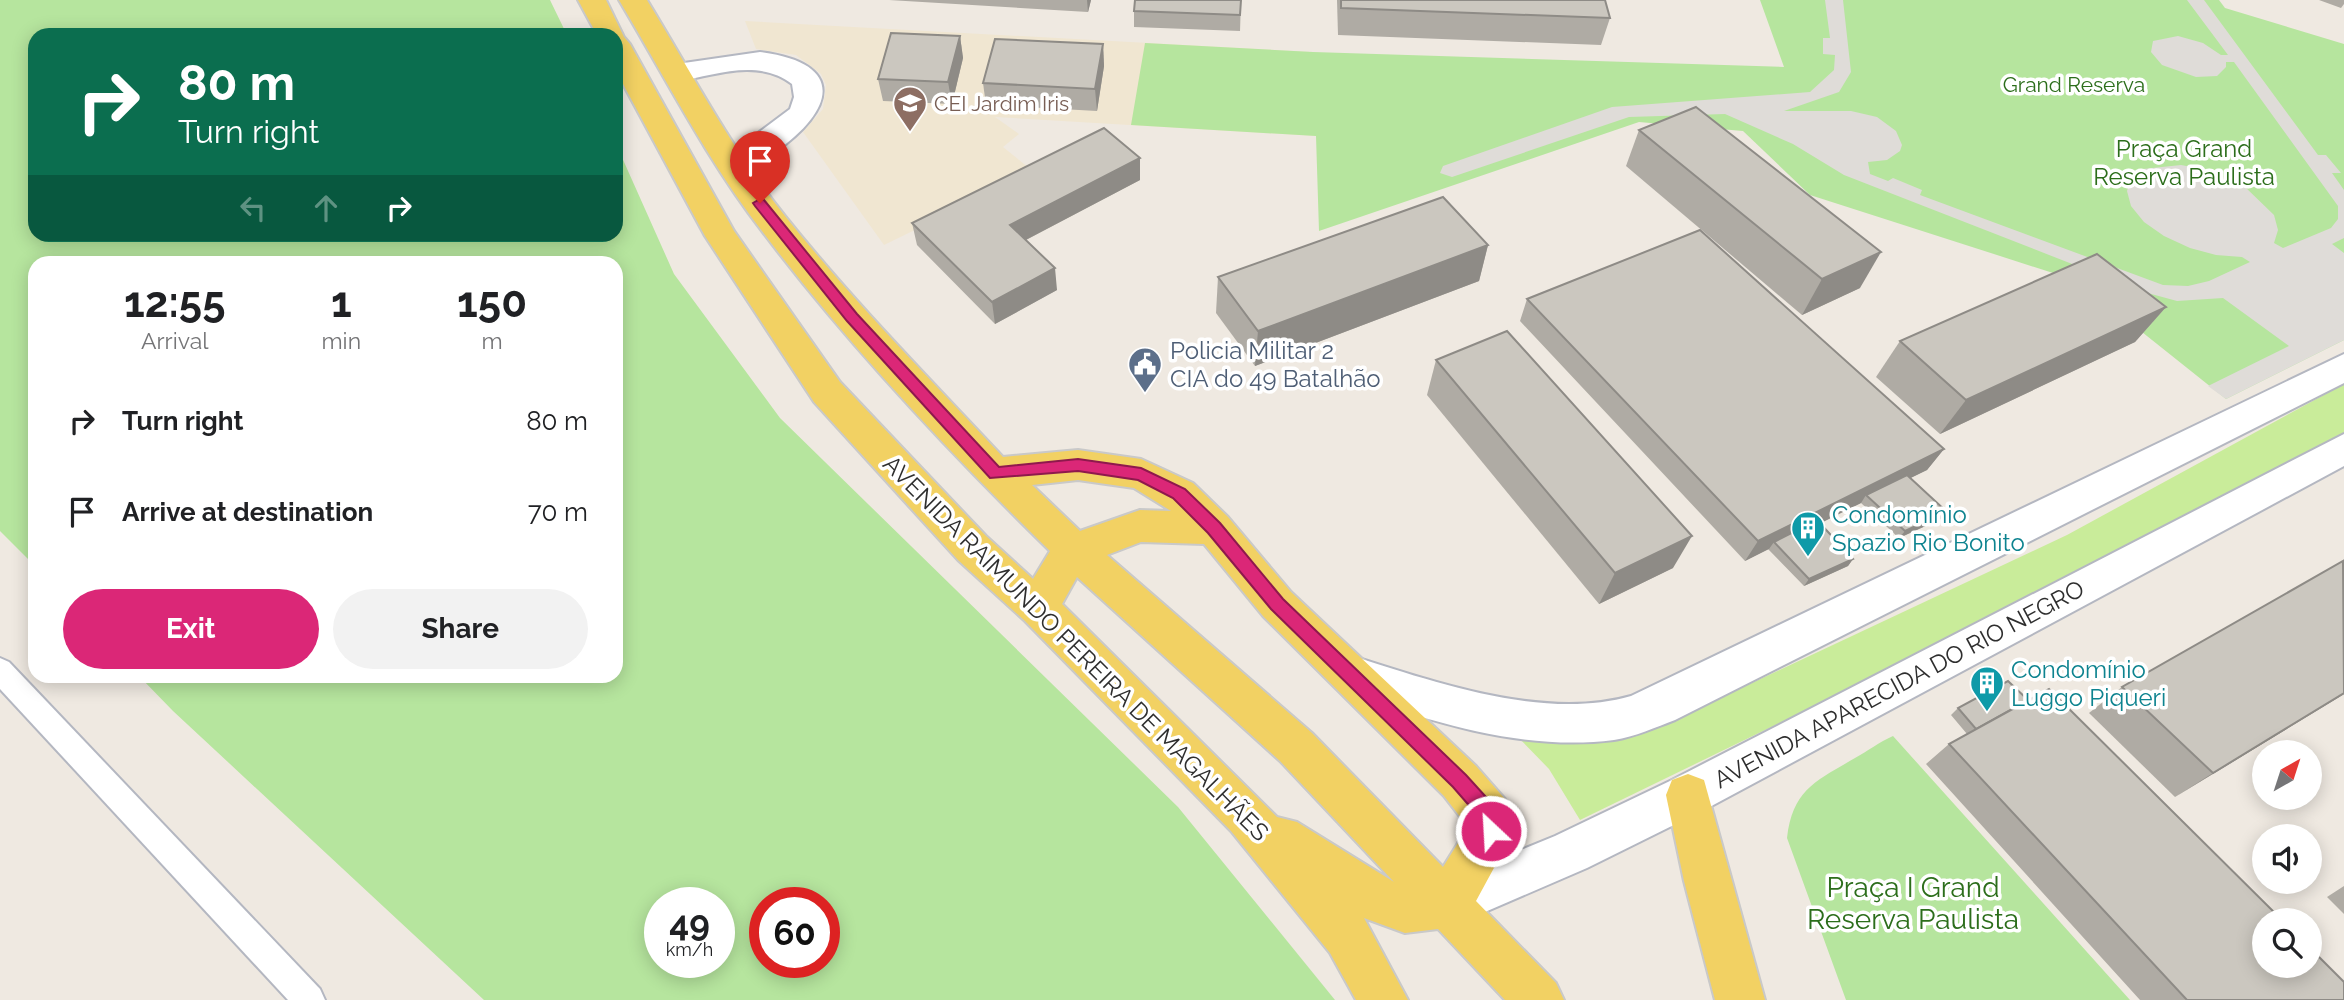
<!DOCTYPE html>
<meta charset="utf-8">
<style>
body{margin:0;font-family:Raleway,sans-serif;background:#f2f2f2;color:#202124;height:100vh;display:flex;flex-direction:column;font-size:26px;white-space:nowrap}
*{box-sizing:border-box;margin:0}
p{font-size:23px;color:#757577}
.icon{flex:none;width:38px;height:38px;fill:none;stroke:currentColor;stroke-width:2;stroke-linecap:round;stroke-linejoin:round}
.map{position:relative;flex:1;overflow:hidden}
.drawer{position:absolute;left:28px;top:256px;width:595px;height:427px;display:flex;flex-direction:column;background:#fff;border-radius:21px;box-shadow:0 4px 18px #0003}
.drawer>*{flex:none}
.guide{position:absolute;left:28px;top:28px;width:595px;height:214px;border-radius:21px;box-shadow:0 4px 18px #0003;background:#0b6e4f;color:#fff;overflow:hidden}
.needle{width:46px;rotate:39deg}
.tools{position:absolute;left:2252px;top:740px;display:grid;gap:14px}
.tools a{display:grid;place-items:center;width:70px;height:70px;border-radius:50%;background:#fff;box-shadow:0 4px 18px #0003;font-size:35px}
.speed{position:absolute;left:644px;top:887px;display:flex;gap:14px;font-size:35px;font-weight:700;text-align:center}
.speed>*{display:grid;place-content:center;width:91px;height:91px;border-radius:50%;background:#fff;box-shadow:0 4px 18px #0003;line-height:1}
.speed small{font-size:18px;font-weight:400}
.speed .limit{border:10px solid #d22;background:#fff;color:#111}
.pin{position:absolute;display:grid;place-items:center;width:60px;height:60px;color:#fff;margin:-72px -30px;border-radius:50% 50% 50% 0;rotate:-45deg;box-shadow:0 0 7px #0007}
.pin .icon{rotate:45deg}
.me{position:absolute;width:77px;margin:-38px;rotate:335deg;stroke-linejoin:round;filter:drop-shadow(0 0 5px #0008)}
.turn{display:flex;align-items:center;gap:24px;height:147px;padding:0 35px;font-size:32px}
.turn .icon{width:91px;height:91px;stroke-width:2.5}
.turn b{display:block;font-size:49px;line-height:60px}
.lanes{display:flex;align-items:center;height:66px;padding:0 35px;background:#0003;justify-content:center;gap:35px;direction:ltr}
.lanes .off{opacity:.35}
.eta{display:flex;justify-content:space-evenly;align-items:center;height:119px;text-align:center}
.eta b{font-size:42px;font-weight:700;line-height:49px}
.primary-button{display:flex;gap:14px;margin-top:auto;padding:14px 35px}
.primary-button a{flex:1;height:80px;border-radius:42px;background:#db2777;color:#fff;font-size:28px;font-weight:700;line-height:80px;text-align:center}
.primary-button a+a{background:#f2f2f2;color:#202124}
ul{padding:0;list-style:none}
li{display:flex;align-items:center;gap:21px;height:91px;padding:0 35px}
li div{flex:1}
li b{display:block;font-size:26px}
li em{font-style:normal}
.map>svg:first-child{display:block}
.education{fill:#f0e6d1}
.green{fill:#b6e59e;fill-rule:evenodd}
.pitch{fill:#c9ec9a}
.plaza{fill:#dfdcd8}
.lines{fill:none;stroke-linecap:round;stroke-linejoin:round}
.lane-casing{stroke:#b4b7c1;stroke-width:4}
.street-casing{stroke:#b4b7c1;stroke-width:4}
.primary-casing{stroke:#c9c9c9;stroke-width:4}
.lane{fill:#fff;fill-rule:evenodd}
.street{fill:#fff;fill-rule:evenodd}
.primary{fill:#f2d163;fill-rule:evenodd}
.wall{fill:#afaba4}
.shaded-wall{fill:#8e8b86}
.building{fill:#cbc7bf;stroke:#8e8b86;stroke-width:2}
.route{fill:#db2777;stroke:#8e194d;stroke-width:2}
.labels{text-anchor:middle;dominant-baseline:central;stroke-width:7;stroke-linejoin:round;paint-order:stroke}
.far-park-label{font-size:21px;fill:#2c6e1b;stroke:#fff}
.far-education-label{font-size:21px;fill:#785e54;stroke:#fff;text-anchor:start}
.park-label{font-size:24px;fill:#2c6e1b;stroke:#fff}
.service-label{font-size:24px;fill:#4e5e75;stroke:#fff;text-anchor:start}
.culture-label{font-size:24px;fill:#0d838f;stroke:#fff;text-anchor:start}
.street-label{font-size:24px;fill:#2e2e2e;stroke:#fff}
.near-park-label{font-size:28px;fill:#2c6e1b;stroke:#fff}
</style>
<div class="map">
<svg width="2344" height="1000" viewBox="0 0 2344 1000">
<rect width="100%" height="100%" fill="#efe9e1"/>
<!-- education -->
<polygon class="education" points="745,21 1313,52 1316,136 995,117 1019,134 1003,147 1034,172 884,245 803,132 823,109 826,85 821,74 796,55 756,49"/>
<!-- green -->
<g class="green">
<path d="M0 0H550L567 35H35V234H616V144L674 274 780 418 1178 807 1335 1000H484L173 711 139 676H616V262H35V566L0 531ZM660 903H719V962H660ZM765 903H824V962H765Z"/>
<polygon points="1760,0 2219,0 2225,8 2344,44 2344,340 2226,399 2078,281 1810,195 1743,131 1639,122 1319,231 1316,136 1131,125 1145,43 1313,52 1784,67"/>
<path d="M1893 736 2130 1000H1846L1787 838C1793 789 1816 781 1855 758 1868 751 1879 742 1893 736Z"/>
</g>
<!-- pitch -->
<polygon class="pitch" points="2344,384 2344,433 2102,566 1580,820 1549,769 1517,736 1673,720 2067,535"/>
<!-- plaza -->
<polygon class="plaza" points="1825,0 1843,0 1851,72 1839,92 1784,111 1851,111 1877,117 1896,131 1902,145 1900,151 1887,160 1868,162 1870,174 1888,181 1893,178 1922,190 1920,195 2163,285 2188,286 2209,281 2250,262 2242,257 2216,255 2190,248 2164,236 2144,222 2131,206 2127,191 2131,178 2143,169 2181,165 2203,169 2244,186 2274,215 2278,230 2274,243 2283,248 2331,228 2338,219 2338,206 2234,62 2226,62 2226,67 2217,76 2196,77 2162,65 2151,52 2153,41 2178,36 2203,43 2221,55 2228,55 2187,0 2204,0 2318,155 2326,155 2341,173 2332,173 2344,190 2344,238 2332,244 2344,253 2344,340 2226,399 2208,386 2289,346 2223,298 2177,301 2144,292 1844,175 1793,144 1725,114 1629,117 1452,177 1440,173 1443,166 1612,107 1810,92 1834,70 1835,55 1823,54 1823,38 1830,38"/>
<g class="lines">
<!-- lane casing -->
<g class="lane-casing">
<polygon id="lane" points="0,658 9,662 320,989 325,1000 288,1000 0,689"/>
</g>
<!-- street casing -->
<g class="street-casing">
<g id="street">
<path d="M760 52C847 63 835 110 775 152 765 159 755 169 744 174 736 177 731 175 723 173L718 166 723 159 790 109 794 97 792 84C759 58 714 75 677 82L667 79 662 73 667 67 677 64Z"/>
<path d="M2344 354V383L1675 720C1656 727 1635 737 1614 740 1521 752 1423 720 1337 688L1331 675 1337 662 1352 656C1435 682 1544 721 1631 696Z"/>
<polygon points="2344,434 2344,466 1704,810 1587,868 1448,928 1431,921 1424,904 1431,887 1555,836 1672,780"/>
</g>
</g>
<!-- primary casing -->
<g class="primary-casing">
<g id="primary">
<path d="M578 0H606L624 37 630 44 734 231 840 382 986 536 1033 579 1050 551C948 451 848 345 762 231 707 160 665 77 619 0H647C691 72 732 150 785 216 853 301 929 378 1003 457L1078 450 1141 459 1193 483 1228 517 1291 592 1476 766 1505 799 1514 831 1476 901 1556 983 1564 1000H1505L1438 929 1405 933 1364 918 1408 1000H1356L1330 953 1231 831 1025 621 958 560 814 402 705 236 616 71V35H597ZM1078 480 1134 488 1171 511 1140 510 1080 531 1032 485ZM1141 542 1204 544 1263 616 1444 796 1468 827 1443 867 1312 733 1107 555ZM1077 577 1280 761 1394 882 1297 822 1277 817 1062 604Z"/>
<polygon points="1688,774 1704,780 1765,1000 1715,1000 1684,881 1666,795 1672,780"/>
</g>
</g>
<!-- lane -->
<use href="#lane" class="lane"/>
<!-- street -->
<use href="#street" class="street"/>
<!-- primary -->
<use href="#primary" class="primary"/>
</g>
<!-- wall -->
<g class="wall">
<polygon points="889,0 1091,0 1088,12"/>
<polygon points="1241,0 1240,31 1134,27 1134,11"/>
<polygon points="1337,0 1605,0 1610,18 1601,45 1338,35"/>
<polygon points="2319,0 2344,0 2344,4 2341,8"/>
<polygon points="960,36 963,58 952,104 883,101 878,79"/>
<polygon points="1103,44 1104,66 1097,111 986,105 983,83"/>
<polygon points="1639,130 1860,288 1802,315 1626,166"/>
<polygon points="1140,158 1140,180 1026,240 1057,290 995,324 917,245 912,223"/>
<polygon points="1488,245 1479,281 1255,366 1216,313 1218,277"/>
<polygon points="1527,299 1944,449 1927,470 1910,478 1947,512 1941,519 1899,538 1861,503 1820,523 1853,559 1848,566 1804,586 1768,549 1745,561 1520,321"/>
<polygon points="2166,307 2135,342 1940,434 1876,377 1900,341"/>
<polygon points="1436,360 1673,568 1599,604 1427,395"/>
<polygon points="2344,561 2344,694 2175,797 2089,713 2122,687"/>
<polygon points="1958,708 2344,1000 2140,1000 1926,764 1949,744 1967,734 1951,715"/>
<polygon points="2344,886 2344,914 2327,897"/>
</g>
<!-- shaded-wall -->
<g class="shaded-wall">
<polygon points="1087,0 1091,0 1088,12"/>
<polygon points="960,36 963,58 952,104 948,82"/>
<polygon points="1103,44 1104,66 1097,111 1095,89"/>
<polygon points="1140,158 1140,180 1012,247 1010,225"/>
<polygon points="1488,245 1479,281 1255,366 1258,331"/>
<polygon points="1881,252 1860,288 1802,315 1822,279"/>
<polygon points="1055,268 1057,290 995,324 992,302"/>
<polygon points="2166,307 2135,342 1940,434 1966,400"/>
<polygon points="1944,449 1927,470 1870,498 1866,495 1861,503 1777,545 1774,542 1769,549 1745,561 1758,541"/>
<polygon points="1947,512 1941,519 1899,538 1905,531"/>
<polygon points="1692,536 1673,568 1599,604 1615,573"/>
<polygon points="1853,559 1848,566 1804,586 1809,579"/>
<polygon points="2344,693 2344,694 2175,797 2213,773"/>
</g>
<!-- building -->
<g class="building">
<polygon points="1135,0 1241,0 1240,15 1134,11"/>
<polygon points="1341,0 1605,0 1610,18 1341,8"/>
<polygon points="891,33 960,36 948,82 878,79"/>
<polygon points="995,39 1103,44 1095,89 983,83"/>
<polygon points="1696,107 1881,252 1822,279 1639,130"/>
<polygon points="1104,128 1140,158 1010,225 1055,268 992,302 912,223"/>
<polygon points="1443,197 1488,245 1258,331 1218,277"/>
<polygon points="1700,230 1944,449 1758,541 1527,299"/>
<polygon points="2097,254 2166,307 1966,400 1900,341"/>
<polygon points="1507,331 1692,536 1615,573 1436,360"/>
<polygon points="1907,475 1947,512 1905,531 1866,495"/>
<polygon points="1817,520 1853,559 1809,579 1774,542"/>
<polygon points="2343,561 2344,693 2213,773 2122,687"/>
<polygon points="2008,681 2028,700 1976,729 1958,708"/>
<polygon points="2049,689 2282,920 2264,920 2264,966 2310,966 2310,948 2344,982 2344,1000 2187,1000 1949,744"/>
</g>
<!-- route -->
<polygon class="route" points="760,199 764,200 857,314 999,467 1078,459 1141,468 1185,489 1220,523 1283,599 1466,775 1496,808 1500,831 1497,837 1491,840 1484,837 1480,818 1453,787 1271,609 1208,533 1173,498 1138,480 1078,471 990,478 847,321 755,206 753,203"/>
<!-- icons -->
<defs>
<g id="school-pin" transform="scale(1.75)"><path d="M0 17L-7.5 6A9.5 9.5 0 1 1 7.5 6Z" fill="#8d6e63" stroke="#fff"/><path d="M0-5L7-2L0 1L-7-2ZM-4 1L0 2.5L4 1V4Q0 6-4 4Z" fill="#fff"/></g>
<g id="civic-pin" transform="scale(1.75)"><path d="M0 17L-7.5 6A9.5 9.5 0 1 1 7.5 6Z" fill="#5c6f8a" stroke="#fff"/><path d="M-.6-6.5H3V-4.5H.6V-3L4-1V1h2V6H-6V1h2V-1L-.6-3ZM-1.2 2.5V6h2.4V2.5Z" fill="#fff"/></g>
<g id="building-pin" transform="scale(1.75)"><path d="M0 17L-7.5 6A9.5 9.5 0 1 1 7.5 6Z" fill="#0f9aa8" stroke="#fff"/><path d="M-4-6H4V6H1V3H-1V6H-4ZM-2.5-4.3h1.7v1.8h-1.7ZM.8-4.3h1.7v1.8H.8ZM-2.5-1h1.7V.8h-1.7ZM.8-1h1.7V.8H.8Z" fill="#fff"/></g>
</defs>
<g fill-rule="evenodd">
<use href="#school-pin" x="910" y="103"/>
<use href="#civic-pin" x="1145" y="364"/>
<use href="#building-pin" x="1808" y="528"/>
<use href="#building-pin" x="1987" y="683"/>
</g>
<g class="labels">
<!-- far-park labels -->
<g class="far-park-label">
<text x="2074" y="84">Grand Reserva</text>
</g>
<!-- far-education labels -->
<g class="far-education-label">
<text x="934" y="103">CEI Jardim Iris</text>
</g>
<!-- park labels -->
<g class="park-label">
<text x="2184" y="148">Praça Grand<tspan x="2184" dy="28">Reserva Paulista</tspan></text>
</g>
<!-- service labels -->
<g class="service-label">
<text x="1170" y="350">Policia Militar 2<tspan x="1170" dy="28">CIA do 49 Batalhão</tspan></text>
</g>
<!-- culture labels -->
<g class="culture-label">
<text x="1832" y="514">Condomínio<tspan x="1832" dy="28">Spazio Rio Bonito</tspan></text>
<text x="2011" y="669">Condomínio<tspan x="2011" dy="28">Luggo Piqueri</tspan></text>
</g>
<!-- street labels -->
<g class="street-label">
<text transform="translate(1076 648) rotate(45)">AVENIDA RAIMUNDO PEREIRA DE MAGALHÃES</text>
<text transform="translate(1899 684) rotate(-28)">AVENIDA APARECIDA DO RIO NEGRO</text>
</g>
<!-- near-park labels -->
<g class="near-park-label">
<text x="1913" y="887">Praça I Grand<tspan x="1913" dy="32">Reserva Paulista</tspan></text>
</g>
</g>
</svg>
<div class="tools">
<a><svg class="needle" viewBox="-14 -14 28 28"><path d="M0-13l5 13h-10z" fill="#e53935"/><path d="M0 13l5-13h-10z" fill="#757577"/></svg></a>
<a><svg class="icon" aria-label="sound" viewBox="0 0 24 24"><path d="M4 9h4l5-4v14l-5-4H4zM17 9q2 3 0 6"/></svg></a>
<a><svg class="icon" aria-label="search" viewBox="0 0 24 24"><circle cx="10" cy="10" r="6"/><path d="M15 15l6 6"/></svg></a>
</div>
<div class="speed"><div>49<small>km/h</small></div><div class="limit">60</div></div>
<div class="pin" style="left:760px;top:203px;background:#d93025"><svg class="icon" aria-label="arrive" viewBox="0 0 24 24"><path d="M6 21V4h12l-3 4 3 4H6"/></svg></div>
<svg class="me" style="left:1491px;top:831px" viewBox="-20 -20 40 40"><circle r="17" fill="#db2777" stroke="#fff" stroke-width="3"/><path d="M0-11L8 9 0 5-8 9z" fill="#fff"/></svg>
<div class="guide">
<div class="turn"><svg class="icon" aria-label="right" viewBox="0 0 24 24"><path d="M7 20v-9h11M14 6l5 5-5 5"/></svg><div><b>80 m</b>Turn right</div></div>
<div class="lanes"><svg class="icon off" aria-label="left" viewBox="0 0 24 24"><path d="M17 20v-9H6M10 6l-5 5 5 5"/></svg><svg class="icon off" aria-label="ahead" viewBox="0 0 24 24"><path d="M12 20V5M6 11l6-6 6 6"/></svg><svg class="icon" aria-label="right" viewBox="0 0 24 24"><path d="M7 20v-9h11M14 6l5 5-5 5"/></svg></div>
</div>
<section class="drawer">
<div class="eta">
<div><b>12:55</b><p>Arrival</p></div>
<div><b>1</b><p>min</p></div>
<div><b>150</b><p>m</p></div>
</div>
<ul>
<li><svg class="icon" aria-label="right" viewBox="0 0 24 24"><path d="M7 20v-9h11M14 6l5 5-5 5"/></svg><div><b>Turn right</b></div><em>80 m</em></li>
<li><svg class="icon" aria-label="arrive" viewBox="0 0 24 24"><path d="M6 21V4h12l-3 4 3 4H6"/></svg><div><b>Arrive at destination</b></div><em>70 m</em></li>
</ul>
<div class="primary-button"><a>Exit</a><a>Share</a></div>
</section>
</div>
